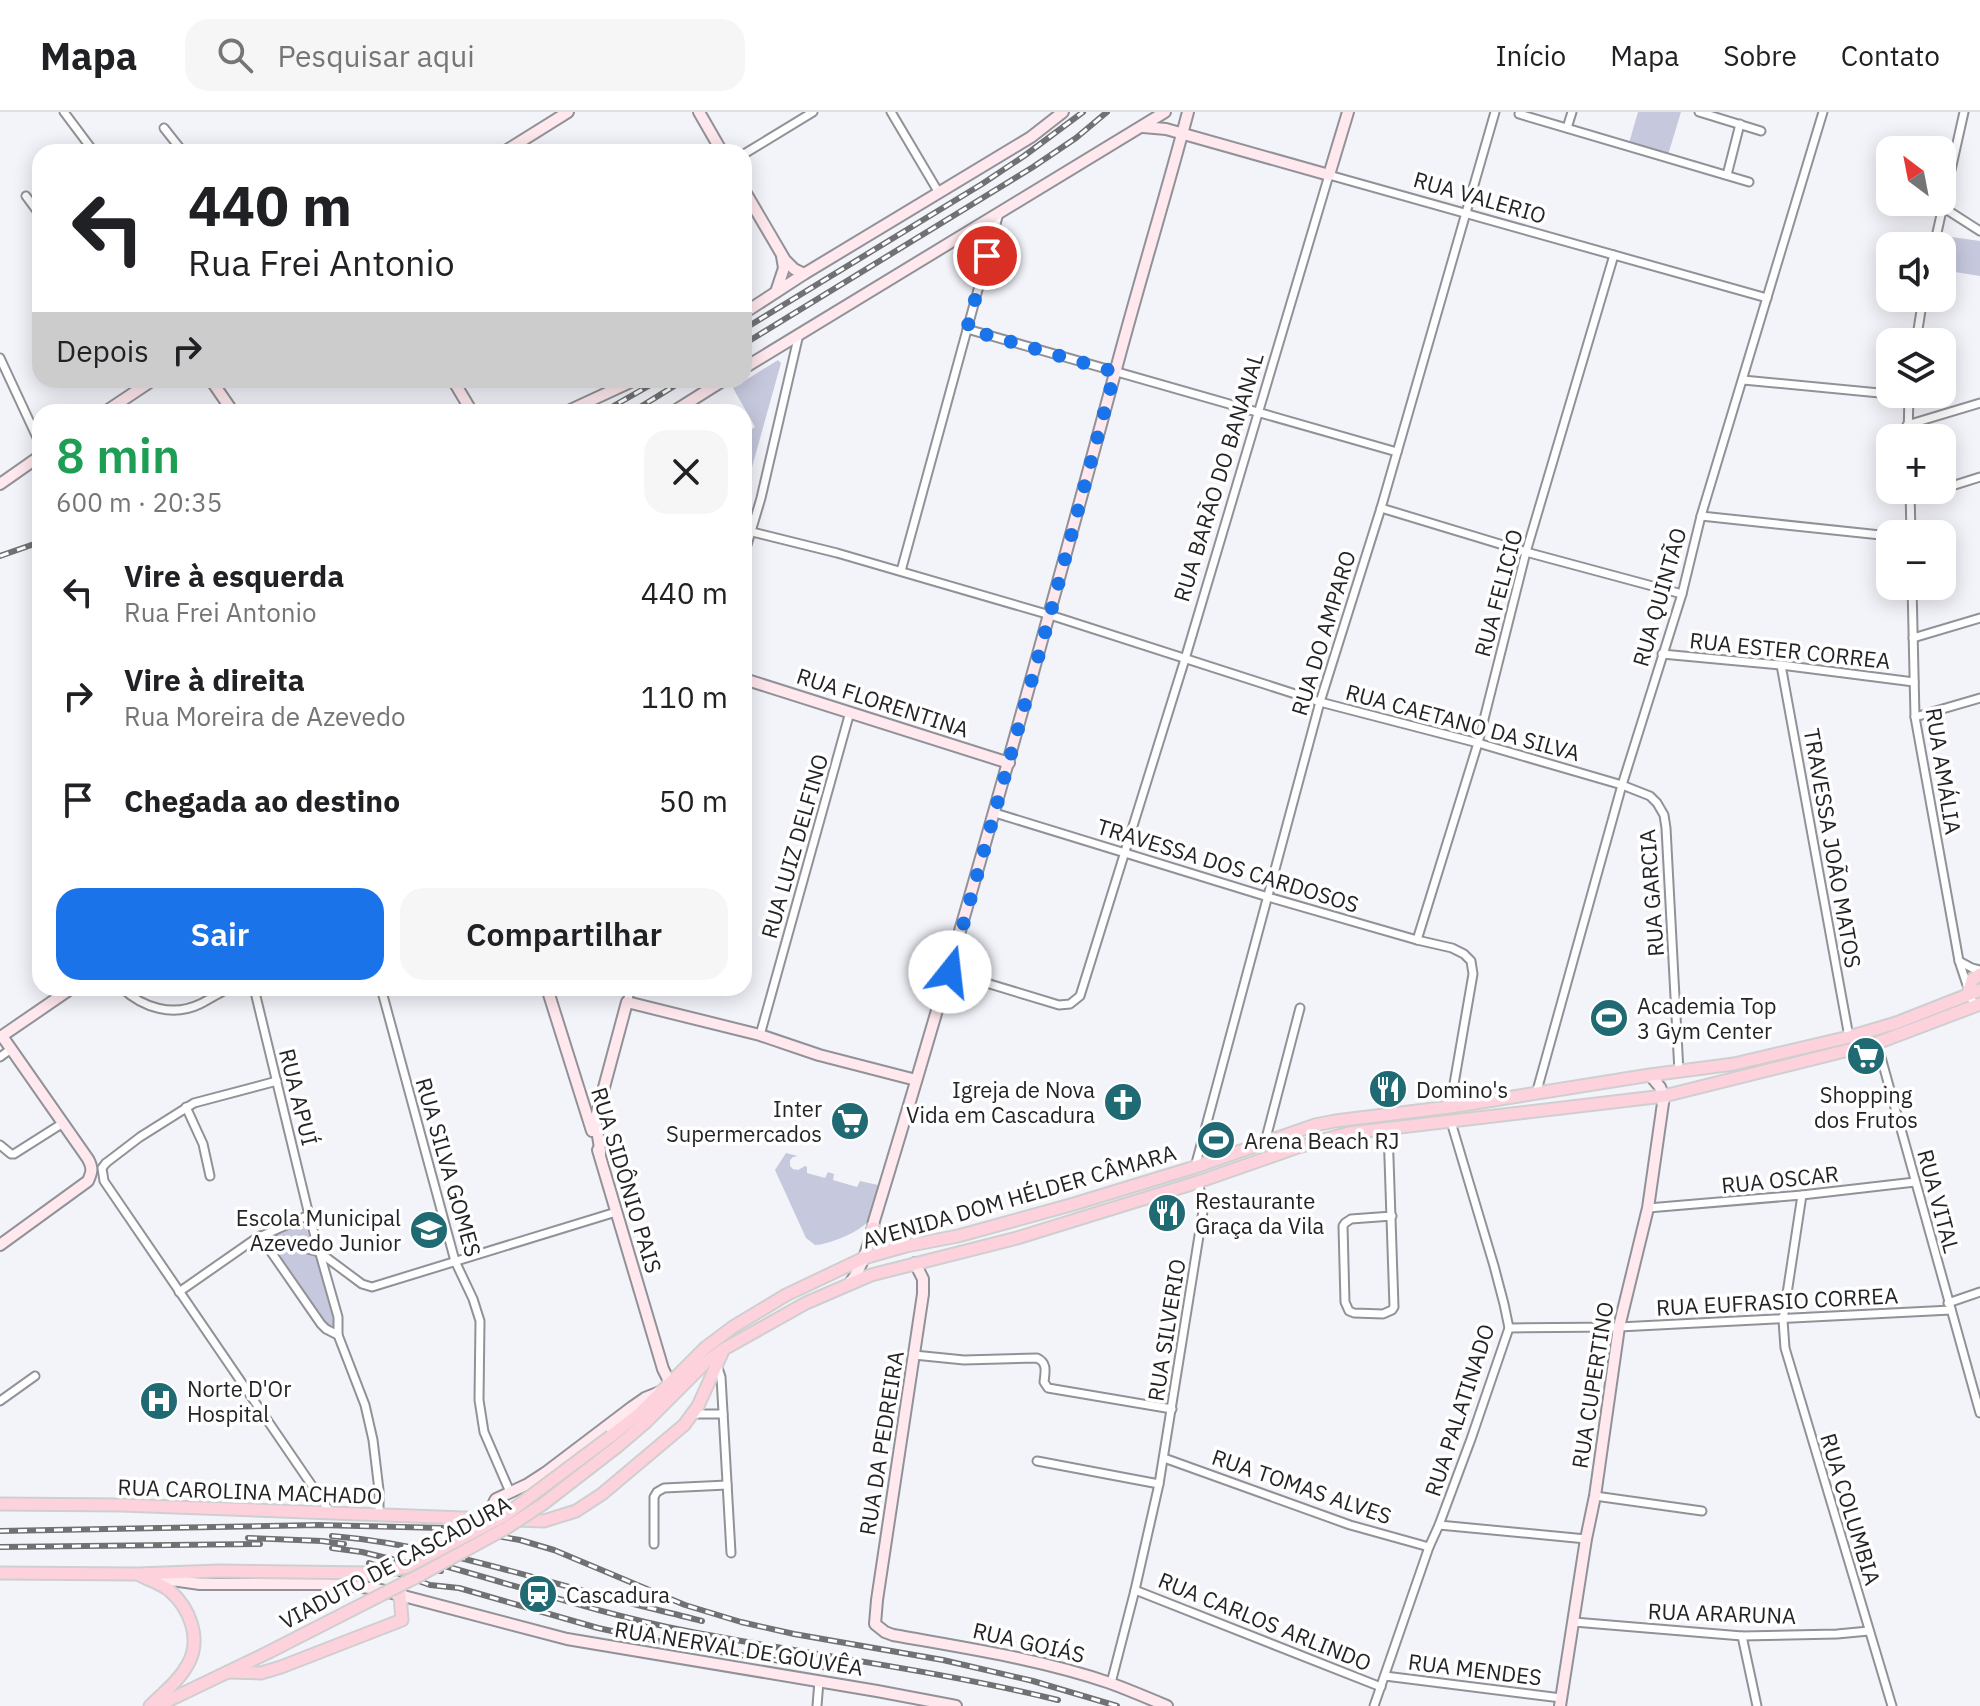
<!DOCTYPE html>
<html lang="pt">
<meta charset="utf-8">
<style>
body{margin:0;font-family:"IBM Plex Sans",sans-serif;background:#f6f6f6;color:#202124;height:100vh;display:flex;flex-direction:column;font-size:30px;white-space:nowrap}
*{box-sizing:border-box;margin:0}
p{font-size:26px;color:#757577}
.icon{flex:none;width:44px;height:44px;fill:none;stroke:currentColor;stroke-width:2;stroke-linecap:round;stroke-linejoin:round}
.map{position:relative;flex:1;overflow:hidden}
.sheet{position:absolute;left:32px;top:292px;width:720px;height:592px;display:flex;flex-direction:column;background:#fff;border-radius:24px;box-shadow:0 4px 20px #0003}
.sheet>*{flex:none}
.banner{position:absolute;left:32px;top:32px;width:720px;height:244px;border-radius:24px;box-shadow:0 4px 20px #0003;background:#fff;color:#202124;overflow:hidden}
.needle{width:52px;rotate:328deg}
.buttons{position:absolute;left:1876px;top:24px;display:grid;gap:16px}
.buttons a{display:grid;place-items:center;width:80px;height:80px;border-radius:16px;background:#fff;box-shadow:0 4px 20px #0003;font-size:40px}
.pin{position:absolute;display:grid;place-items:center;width:68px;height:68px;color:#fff;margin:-34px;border:4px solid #fff;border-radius:50%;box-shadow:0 2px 8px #0007}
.me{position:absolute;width:88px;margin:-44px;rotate:16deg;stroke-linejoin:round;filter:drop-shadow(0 0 6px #0008)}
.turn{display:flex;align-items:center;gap:28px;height:168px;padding:0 24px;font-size:36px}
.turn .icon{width:104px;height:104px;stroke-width:2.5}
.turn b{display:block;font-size:56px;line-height:68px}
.then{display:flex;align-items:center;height:76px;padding:0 24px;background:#0003;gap:16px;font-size:30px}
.round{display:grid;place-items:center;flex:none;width:84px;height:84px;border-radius:24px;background:#f6f6f6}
.summary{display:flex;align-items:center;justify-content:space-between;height:136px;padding:0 24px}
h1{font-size:48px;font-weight:600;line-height:60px;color:#1e9e55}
.button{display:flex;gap:16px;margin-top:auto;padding:16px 24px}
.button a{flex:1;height:92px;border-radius:24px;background:#1a73e8;color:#fff;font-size:32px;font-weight:600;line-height:92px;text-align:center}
.button a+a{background:#f6f6f6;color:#202124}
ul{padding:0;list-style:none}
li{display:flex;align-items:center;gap:24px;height:104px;padding:0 24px}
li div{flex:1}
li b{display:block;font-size:30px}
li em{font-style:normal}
header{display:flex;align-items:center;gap:48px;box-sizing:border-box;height:112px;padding:0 40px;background:#fff;border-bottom:2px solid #e0e0e0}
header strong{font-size:38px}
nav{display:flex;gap:44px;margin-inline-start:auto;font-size:28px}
.search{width:560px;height:72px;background:#f6f6f6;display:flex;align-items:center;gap:20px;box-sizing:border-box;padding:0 28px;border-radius:24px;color:#757577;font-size:30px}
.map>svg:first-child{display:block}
.green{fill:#c6c8dd}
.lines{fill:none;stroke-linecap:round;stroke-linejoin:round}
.street-casing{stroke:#919297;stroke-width:11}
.secondary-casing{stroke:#919297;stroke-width:14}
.primary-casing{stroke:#cfcfcf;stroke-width:15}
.street{stroke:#fff;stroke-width:7}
.secondary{stroke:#ffe8ee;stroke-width:10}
.primary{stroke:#fed2dd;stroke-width:11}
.rail-casing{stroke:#707174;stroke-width:6}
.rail{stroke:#fff;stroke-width:3;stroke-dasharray:9;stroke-linecap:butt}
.primary-bridge-casing{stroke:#cfcfcf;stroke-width:15;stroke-linecap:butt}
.primary-bridge{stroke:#fed2dd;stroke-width:11}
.route{stroke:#1a73e8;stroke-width:14;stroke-dasharray:0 25.2}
.labels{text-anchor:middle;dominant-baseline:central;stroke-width:7;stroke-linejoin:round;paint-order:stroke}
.street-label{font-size:22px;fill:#242426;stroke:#fff}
.poi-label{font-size:22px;fill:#242426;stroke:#fff;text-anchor:start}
</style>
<header>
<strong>Mapa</strong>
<div class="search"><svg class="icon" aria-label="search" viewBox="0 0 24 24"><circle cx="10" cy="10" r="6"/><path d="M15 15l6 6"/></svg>Pesquisar aqui</div>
<nav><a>Início</a><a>Mapa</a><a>Sobre</a><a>Contato</a></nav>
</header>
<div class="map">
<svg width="1980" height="1594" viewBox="0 0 1980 1594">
<rect width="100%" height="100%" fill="#f3f4fa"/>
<!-- green -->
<g class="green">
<polygon points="1638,0 1681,0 1668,43 1629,31"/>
<polygon points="1937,123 1980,129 1980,164 1942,158 1942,134 1935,134"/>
<polygon points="778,248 781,251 744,384 744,322 755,315 733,276"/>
<path d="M786 1041 798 1044 793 1045 790 1048V1054L793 1057 798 1058 805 1054 807 1055V1061L825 1066 828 1060 834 1062 833 1068 857 1075 860 1069 878 1073C878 1083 874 1101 867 1110 860 1120 827 1133 815 1133L806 1126 775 1058Z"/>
<polygon points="300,1112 306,1114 337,1211 329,1215 272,1132 273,1124 276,1117"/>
</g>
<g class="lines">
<!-- street casing -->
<g class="street-casing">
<g id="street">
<polyline points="64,0 94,40"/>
<polyline points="891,0 939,81"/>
<polyline points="1699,0 1761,19"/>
<polyline points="1519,2 1749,70"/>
<polyline points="164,16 183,40"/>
<polyline points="1567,16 1572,0"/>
<polyline points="744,42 813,0"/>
<polyline points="1727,63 1740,12"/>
<polyline points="26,84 40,103"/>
<polyline points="1941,94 1980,119"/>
<polyline points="1934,134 1964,0"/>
<polyline points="967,217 1397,340"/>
<polyline points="1916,230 1923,186"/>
<polyline points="0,246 40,332"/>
<polyline points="1743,268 1890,282"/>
<polyline points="1907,313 1980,291"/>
<polyline points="1908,326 1909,282"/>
<polyline points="1942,377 1980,365"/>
<polyline points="1910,378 1911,422"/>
<polyline points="1910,387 1939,378"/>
<polyline points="1381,396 1526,440 1682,482"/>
<polyline points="1701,404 1890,424"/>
<polyline points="744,418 837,441 1050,503 1320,590 1478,631 1622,673 1650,684 1657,691 1664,703 1666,716 1679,960"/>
<polyline points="744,443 761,386 799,222"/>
<polyline points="901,459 999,101"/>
<polyline points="1912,474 1915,605 1959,849 1974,894"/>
<polyline points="1913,526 1980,506"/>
<polyline points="1662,542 1781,553 1914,570"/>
<polyline points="1781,553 1849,925"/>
<polyline points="1915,605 1980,586"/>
<polyline points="995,701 1268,785 1417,828 1452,836 1464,842 1471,849 1473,862 1450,995"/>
<polyline points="1417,828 1478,631 1526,440 1614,143"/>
<polyline points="1959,849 1972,856 1980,858"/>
<polyline points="950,860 1059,893 1070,892 1080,884 1185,547 1329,63 1767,186"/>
<path d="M122 876C143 896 173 905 200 892 210 887 219 881 229 876"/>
<polyline points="254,876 309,1103 338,1205 338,1223 365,1293 373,1328 379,1378 379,1403"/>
<polyline points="381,876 455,1149 473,1187 480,1209 479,1288 484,1320 510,1380"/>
<polyline points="627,890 631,876"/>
<polyline points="760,923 850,600"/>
<polyline points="1877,931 1980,1301"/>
<polyline points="0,945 11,937"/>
<polyline points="1536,982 1622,673 1682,482 1701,404 1823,0"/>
<polyline points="186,995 203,1032 210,1064"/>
<polyline points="1388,1017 1394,1195 1392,1198 1383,1202 1354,1201 1349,1199 1345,1190 1343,1114 1345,1111 1351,1107 1392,1104"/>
<polyline points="1265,1030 1300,896"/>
<polyline points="0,1033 11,1042 14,1042 63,1011"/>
<polyline points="106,1051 102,1056 104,1069 330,1400"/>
<polyline points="106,1051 140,1025 194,991 277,969"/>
<polyline points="1195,1055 1320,590 1381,396 1495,0"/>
<polyline points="1802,1083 1783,1208 1785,1236 1892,1594"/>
<polyline points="1648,1096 1802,1083 1915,1070"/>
<polyline points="260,1124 319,1140 362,1172 372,1175 616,1100"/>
<polyline points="260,1124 321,1212 326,1217 338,1223"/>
<polyline points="179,1180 255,1127 309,1103"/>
<polyline points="1948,1191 1980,1180"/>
<polyline points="1509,1216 1619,1215 1951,1198"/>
<path d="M914 1243 964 1248 1037 1246C1048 1251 1045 1260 1044 1270L1048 1276 1172 1297"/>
<polyline points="717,1253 721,1265 731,1441"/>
<polyline points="0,1289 35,1264"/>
<polyline points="693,1302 723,1302"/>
<polyline points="1164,1346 1350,1413 1429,1435"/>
<polyline points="1037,1349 1159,1372"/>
<polyline points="1595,1384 1702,1399"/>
<polyline points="1439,1413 1586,1427"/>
<polyline points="654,1432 654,1385 657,1380 664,1376 727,1373"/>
<polyline points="1135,1478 1381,1575"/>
<polyline points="1574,1510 1742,1524 1837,1522 1869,1519"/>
<polyline points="1742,1524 1757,1594"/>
<polyline points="1385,1564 1561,1586"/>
<polyline points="1111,1571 1135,1478 1159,1372 1203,1099 1203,1090 1198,1070"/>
<polyline points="817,1594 819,1569"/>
<polyline points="1374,1594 1429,1435 1439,1413 1471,1327 1509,1216 1504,1192 1494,1154 1451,1010"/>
</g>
</g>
<!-- secondary casing -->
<g class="secondary-casing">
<g id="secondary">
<polyline points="699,0 722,40"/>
<polyline points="1143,15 1166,17 1329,63 1348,0"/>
<polyline points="504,40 568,0"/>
<polyline points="744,78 785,148 794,157 804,162"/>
<polyline points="776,180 784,156 782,144"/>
<polyline points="744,201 804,162 1031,25 1063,0"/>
<polyline points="744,256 1165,0"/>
<polyline points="211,268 233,300"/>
<polyline points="453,268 472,300"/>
<polyline points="105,300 153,268"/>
<polyline points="566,300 635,268"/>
<polyline points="673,300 724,268"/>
<polyline points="0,372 40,344"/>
<polyline points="744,567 1009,651"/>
<polyline points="547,876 592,1019"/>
<polyline points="598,1038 663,1257 670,1271"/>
<path d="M600 1044C601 1030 595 1018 596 1005L627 890 760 923 819 943 916 968"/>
<path d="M0 1133 88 1069C92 1060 93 1056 88 1047L2 924 72 876"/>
<path d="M915 1151 923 1167V1182L877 1488 875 1512 885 1520 893 1523C965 1536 1040 1547 1110 1571 1129 1578 1148 1586 1167 1594"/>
<path d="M850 1171C864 1153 870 1131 874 1109 960 828 1038 545 1115 261 1138 174 1165 87 1188 0"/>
<path d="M499 1409C493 1403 491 1394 496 1387L528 1372 545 1361 632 1295 645 1286 660 1280"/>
<polyline points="151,1465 200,1472 339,1472 377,1477 567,1527 877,1579 956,1594"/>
<polyline points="1560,1594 1586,1427 1595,1384 1619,1215 1648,1096 1664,984 1660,975 1650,963"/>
</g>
</g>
<!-- primary casing -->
<g class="primary-casing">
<g id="primary">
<polyline points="1969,879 1972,868 1980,862"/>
<polyline points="873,1116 882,1127 905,1134"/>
<polyline points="611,1324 640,1301 705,1236 733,1215 786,1183 864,1146 906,1134 958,1124 1074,1092 1195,1055 1315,1013 1335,1009 1450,995 1650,963 1734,952 1849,925 1896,911 1980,878"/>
<polyline points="618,1334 646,1310 706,1250 724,1237 806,1191 871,1163 1017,1126 1198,1070 1298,1035 1349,1021 1664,984 1877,931 1980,892"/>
<polyline points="0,1392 121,1393 544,1409 576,1399 602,1382 684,1313 698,1294 722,1241"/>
<polyline points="0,1461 137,1462 218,1459"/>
<path d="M141 1464C150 1468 161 1472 169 1478 190 1496 202 1527 188 1552 179 1569 163 1581 150 1594"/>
<polyline points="228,1560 261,1561 281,1555 402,1508 400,1483"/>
<polyline points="157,1594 267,1541"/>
</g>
</g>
<!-- street -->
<use href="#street" class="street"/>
<!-- secondary -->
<use href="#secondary" class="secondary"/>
<!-- primary -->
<use href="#primary" class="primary"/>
<!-- rail casing -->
<g class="rail-casing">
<g id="rail">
<polyline points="744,217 982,72 1024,44 1083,0"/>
<polyline points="744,232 1033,55 1076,26 1107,0"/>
<polyline points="603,300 659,268"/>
<polyline points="632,300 684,268"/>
<polyline points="0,444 40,430"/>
<polyline points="0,1419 318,1413 443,1416 468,1419 520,1428 554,1438 685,1493 741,1510 794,1522 943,1548 1033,1569 1117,1594"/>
<path d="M332 1424C416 1431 496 1455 577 1477 618 1489 660 1498 702 1509"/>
<polyline points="248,1426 322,1429 344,1432"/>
<polyline points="0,1435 260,1432"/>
<polyline points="332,1436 362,1440 441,1459"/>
<polyline points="369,1451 430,1473 459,1476 598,1516 686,1535 836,1557"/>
<path d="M434 1451C518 1474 601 1502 687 1519 810 1543 936 1558 1058 1588"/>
</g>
</g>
<!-- rail -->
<use href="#rail" class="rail"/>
<!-- primary-bridge casing -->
<g class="primary-bridge-casing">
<g id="primary-bridge">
<polyline points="218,1459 372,1461 407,1455 504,1404 611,1324"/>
<polyline points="267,1541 422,1462 508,1415 543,1392 618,1334"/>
</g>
</g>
<!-- primary-bridge -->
<use href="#primary-bridge" class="primary-bridge"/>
</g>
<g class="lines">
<!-- route -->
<polyline class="route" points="950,860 1050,503 1115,260 967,217 987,144"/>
</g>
<!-- icons -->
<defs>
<g id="stadium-disc" transform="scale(2)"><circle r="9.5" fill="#206a74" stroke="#fff"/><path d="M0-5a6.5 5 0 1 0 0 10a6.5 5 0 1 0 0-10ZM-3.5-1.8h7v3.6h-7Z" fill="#fff"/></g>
<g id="supermarket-disc" transform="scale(2)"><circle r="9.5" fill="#206a74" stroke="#fff"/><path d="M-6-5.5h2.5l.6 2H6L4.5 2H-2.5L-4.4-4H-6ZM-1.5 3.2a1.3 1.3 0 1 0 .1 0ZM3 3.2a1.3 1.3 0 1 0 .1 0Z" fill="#fff"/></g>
<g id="restaurant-disc" transform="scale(2)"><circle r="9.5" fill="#206a74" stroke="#fff"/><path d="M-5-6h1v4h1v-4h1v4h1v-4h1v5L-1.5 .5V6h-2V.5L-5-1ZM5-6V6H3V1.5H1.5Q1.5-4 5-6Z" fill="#fff"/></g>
<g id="church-disc" transform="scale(2)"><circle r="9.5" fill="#206a74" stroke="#fff"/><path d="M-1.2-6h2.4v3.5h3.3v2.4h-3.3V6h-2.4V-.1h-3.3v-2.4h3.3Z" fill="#fff"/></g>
<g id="school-disc" transform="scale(2)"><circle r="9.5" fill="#206a74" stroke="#fff"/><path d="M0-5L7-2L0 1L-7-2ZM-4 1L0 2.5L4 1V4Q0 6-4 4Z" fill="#fff"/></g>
<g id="hospital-disc" transform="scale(2)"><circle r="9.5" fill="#206a74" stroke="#fff"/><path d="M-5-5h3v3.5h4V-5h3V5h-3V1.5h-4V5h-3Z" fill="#fff"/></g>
<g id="station-disc" transform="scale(2)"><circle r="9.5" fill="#206a74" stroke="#fff"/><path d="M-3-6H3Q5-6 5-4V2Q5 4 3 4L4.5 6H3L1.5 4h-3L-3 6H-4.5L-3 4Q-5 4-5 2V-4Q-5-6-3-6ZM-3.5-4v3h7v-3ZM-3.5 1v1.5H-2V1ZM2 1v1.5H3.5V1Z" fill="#fff"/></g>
</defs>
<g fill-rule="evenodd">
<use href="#stadium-disc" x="1609" y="906"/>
<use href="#supermarket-disc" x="1866" y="944"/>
<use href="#restaurant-disc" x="1388" y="977"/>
<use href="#church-disc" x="1123" y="990"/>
<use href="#supermarket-disc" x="850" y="1009"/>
<use href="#stadium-disc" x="1216" y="1028"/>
<use href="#restaurant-disc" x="1167" y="1101"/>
<use href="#school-disc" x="429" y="1118"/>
<use href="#hospital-disc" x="159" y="1289"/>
<use href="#station-disc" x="538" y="1482"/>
</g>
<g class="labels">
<!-- street labels -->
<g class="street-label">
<text transform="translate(1480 85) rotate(16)">RUA VALERIO</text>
<text transform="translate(1218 365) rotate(-73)">RUA BARÃO DO BANANAL</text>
<text transform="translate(1498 481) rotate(-75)">RUA FELICIO</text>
<text transform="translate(1659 485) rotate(-74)">RUA QUINTÃO</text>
<text transform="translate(1323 521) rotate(-73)">RUA DO AMPARO</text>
<text transform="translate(1790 538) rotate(6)">RUA ESTER CORREA</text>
<text transform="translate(883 590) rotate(18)">RUA FLORENTINA</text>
<text transform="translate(1463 610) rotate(15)">RUA CAETANO DA SILVA</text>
<text transform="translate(1944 659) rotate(81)">RUA AMÁLIA</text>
<text transform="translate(794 734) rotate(-74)">RUA LUIZ DELFINO</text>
<text transform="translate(1833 736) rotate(80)">TRAVESSA JOÃO MATOS</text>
<text transform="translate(1228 753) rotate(17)">TRAVESSA DOS CARDOSOS</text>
<text transform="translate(1651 781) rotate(-94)">RUA GARCIA</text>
<text transform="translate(299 985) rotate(76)">RUA APUÍ</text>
<text transform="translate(449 1055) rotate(74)">RUA SILVA GOMES</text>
<text transform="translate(1780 1067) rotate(-6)">RUA OSCAR</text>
<text transform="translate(627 1068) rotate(73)">RUA SIDÔNIO PAIS</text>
<text transform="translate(1019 1084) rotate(-16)">AVENIDA DOM HÉLDER CÂMARA</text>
<text transform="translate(1939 1089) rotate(75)">RUA VITAL</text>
<text transform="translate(1777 1189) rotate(-3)">RUA EUFRASIO CORREA</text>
<text transform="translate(1166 1218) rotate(-81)">RUA SILVERIO</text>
<text transform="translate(1592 1273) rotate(-81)">RUA CUPERTINO</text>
<text transform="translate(1459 1298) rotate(-72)">RUA PALATINADO</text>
<text transform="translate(881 1331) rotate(-81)">RUA DA PEDREIRA</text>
<text transform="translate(1302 1374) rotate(19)">RUA TOMAS ALVES</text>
<text transform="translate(250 1379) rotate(2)">RUA CAROLINA MACHADO</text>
<text transform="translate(1851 1397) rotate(73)">RUA COLUMBIA</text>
<text transform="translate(395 1450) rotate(-28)">VIADUTO DE CASCADURA</text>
<text transform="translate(1722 1501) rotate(2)">RUA ARARUNA</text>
<text transform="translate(1265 1509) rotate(22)">RUA CARLOS ARLINDO</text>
<text transform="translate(1029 1530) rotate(13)">RUA GOIÁS</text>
<text transform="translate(739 1536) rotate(9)">RUA NERVAL DE GOUVÊA</text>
<text transform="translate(1475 1557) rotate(7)">RUA MENDES</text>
</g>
<!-- poi labels -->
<g class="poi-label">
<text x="1637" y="893">Academia Top<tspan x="1637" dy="25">3 Gym Center</tspan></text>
<text x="1095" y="977" text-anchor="end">Igreja de Nova<tspan x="1095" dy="25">Vida em Cascadura</tspan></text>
<text x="1416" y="977">Domino's</text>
<text x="1866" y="982" text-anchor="middle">Shopping<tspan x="1866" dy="25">dos Frutos</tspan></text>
<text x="822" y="996" text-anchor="end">Inter<tspan x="822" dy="25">Supermercados</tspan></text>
<text x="1244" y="1028">Arena Beach RJ</text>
<text x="1195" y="1088">Restaurante<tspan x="1195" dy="25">Graça da Vila</tspan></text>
<text x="401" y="1105" text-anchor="end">Escola Municipal<tspan x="401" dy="25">Azevedo Junior</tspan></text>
<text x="187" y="1276">Norte D'Or<tspan x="187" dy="25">Hospital</tspan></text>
<text x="566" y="1482">Cascadura</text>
</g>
</g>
</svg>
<div class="buttons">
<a><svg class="needle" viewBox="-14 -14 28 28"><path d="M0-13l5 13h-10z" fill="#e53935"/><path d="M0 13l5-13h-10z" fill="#757577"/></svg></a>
<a><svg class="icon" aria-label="sound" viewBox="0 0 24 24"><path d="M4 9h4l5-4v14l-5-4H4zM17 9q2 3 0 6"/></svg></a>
<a><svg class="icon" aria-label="layers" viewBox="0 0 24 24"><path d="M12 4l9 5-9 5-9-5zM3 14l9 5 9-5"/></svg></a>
<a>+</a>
<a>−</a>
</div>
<div class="pin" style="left:987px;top:144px;background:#d93025"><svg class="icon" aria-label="arrive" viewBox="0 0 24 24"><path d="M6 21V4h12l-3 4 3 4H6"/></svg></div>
<svg class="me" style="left:950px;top:860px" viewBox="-20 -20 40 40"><circle r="19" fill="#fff"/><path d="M0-13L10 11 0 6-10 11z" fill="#1a73e8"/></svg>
<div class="banner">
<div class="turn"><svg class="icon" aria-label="left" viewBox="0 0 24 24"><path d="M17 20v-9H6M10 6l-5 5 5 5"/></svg><div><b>440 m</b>Rua Frei Antonio</div></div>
<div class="then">Depois<svg class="icon" aria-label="right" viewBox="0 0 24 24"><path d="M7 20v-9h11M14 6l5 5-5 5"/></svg></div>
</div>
<section class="sheet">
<div class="summary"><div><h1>8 min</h1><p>600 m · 20:35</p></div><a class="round"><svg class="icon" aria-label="close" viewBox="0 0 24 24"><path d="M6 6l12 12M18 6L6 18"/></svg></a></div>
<ul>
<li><svg class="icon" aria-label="left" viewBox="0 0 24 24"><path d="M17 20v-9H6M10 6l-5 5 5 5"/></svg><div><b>Vire à esquerda</b><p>Rua Frei Antonio</p></div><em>440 m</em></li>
<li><svg class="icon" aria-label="right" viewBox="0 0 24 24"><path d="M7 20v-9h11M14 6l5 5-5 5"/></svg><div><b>Vire à direita</b><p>Rua Moreira de Azevedo</p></div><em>110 m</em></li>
<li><svg class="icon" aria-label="arrive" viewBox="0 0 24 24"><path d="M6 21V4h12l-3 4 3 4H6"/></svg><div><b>Chegada ao destino</b></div><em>50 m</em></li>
</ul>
<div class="button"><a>Sair</a><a>Compartilhar</a></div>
</section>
</div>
